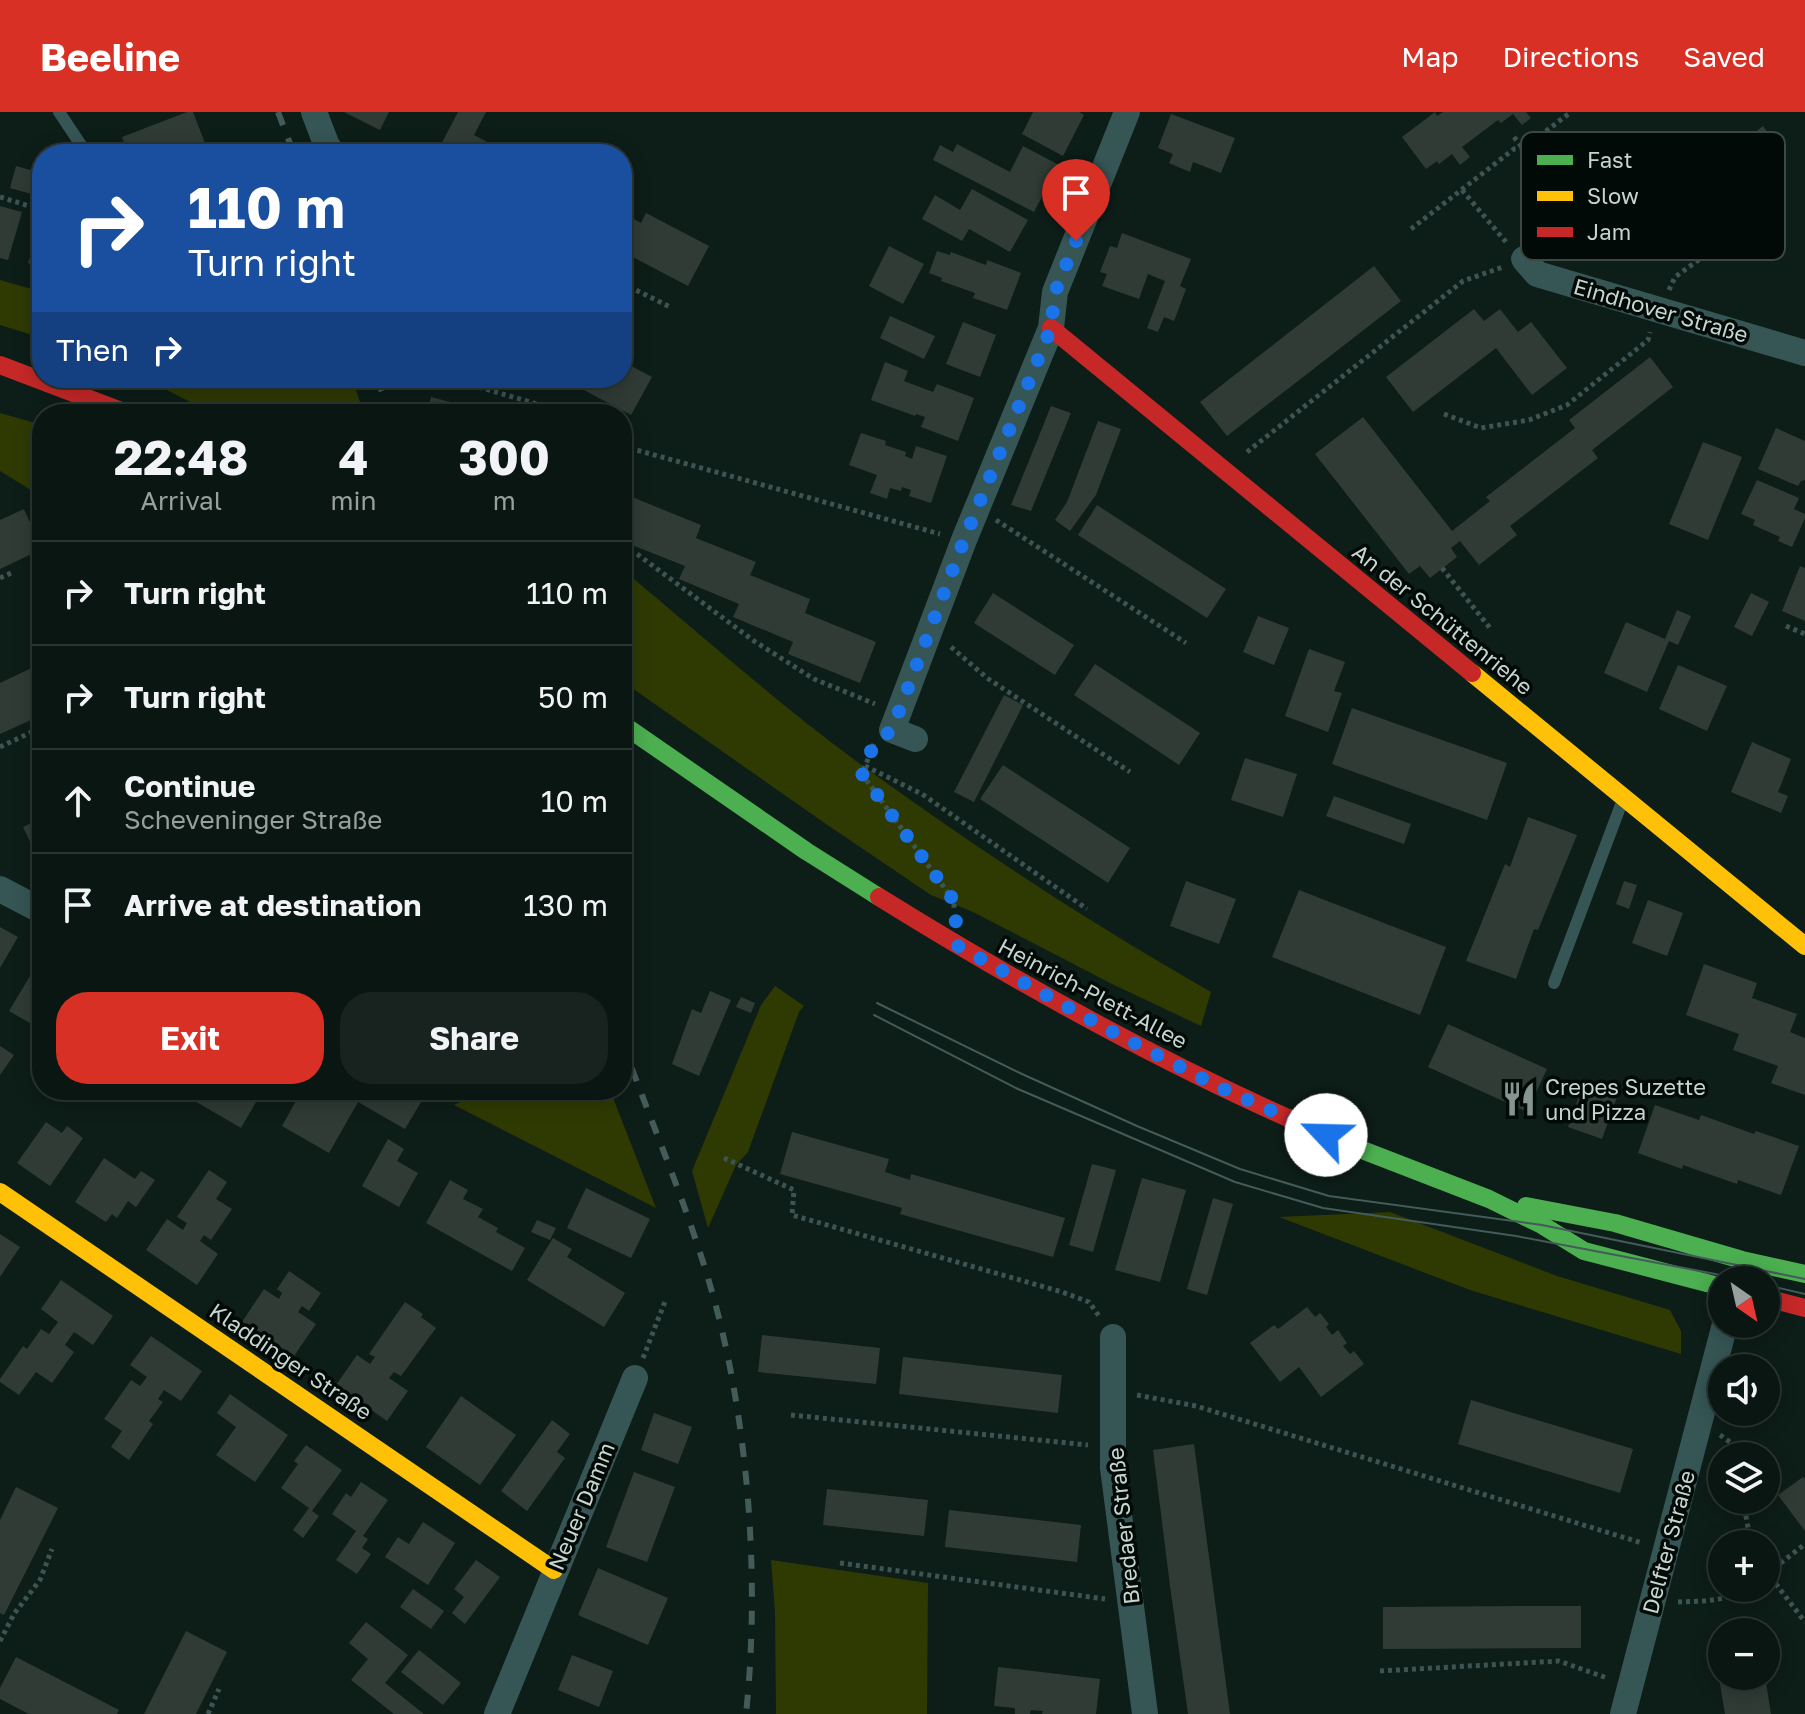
<!DOCTYPE html>
<meta charset="utf-8">
<style>
body{margin:0;font-family:"Golos Text",sans-serif;background:#182320;color:#f1f3f6;height:100vh;display:flex;flex-direction:column;font-size:30px;white-space:nowrap}
*{box-sizing:border-box;margin:0}
p{font-size:26px;color:#999f9f}
.icon{flex:none;width:44px;height:44px;fill:none;stroke:currentColor;stroke-width:2;stroke-linecap:round;stroke-linejoin:round}
.map{position:relative;flex:1;overflow:hidden}
.sheet{position:absolute;left:32px;top:292px;width:600px;height:696px;display:flex;flex-direction:column;background:#0a1612;border-radius:32px;box-shadow:0 4px 20px #0003,0 0 0 2px #2a3532}
.sheet>*{flex:none}
.hud{position:absolute;left:32px;top:32px;width:600px;height:244px;border-radius:32px;box-shadow:0 4px 20px #0003,0 0 0 2px #2a3532;background:#1a4fa0;color:#fff;overflow:hidden}
.needle{width:52px;rotate:146deg}
.tools{position:absolute;left:1708px;top:1154px;display:grid;gap:16px}
.tools a{display:grid;place-items:center;width:72px;height:72px;border-radius:50%;background:#0a1612;box-shadow:0 4px 20px #0003,0 0 0 2px #2a3532;font-size:40px}
.pin{position:absolute;display:grid;place-items:center;width:68px;height:68px;color:#fff;margin:-82px -34px;border-radius:50% 50% 50% 0;rotate:-45deg;box-shadow:0 0 8px #0007}
.pin .icon{rotate:45deg}
.me{position:absolute;width:88px;margin:-44px;rotate:294deg;stroke-linejoin:round;filter:drop-shadow(0 0 6px #0008)}
.turn{display:flex;align-items:center;gap:28px;height:168px;padding:0 24px;font-size:36px}
.turn .icon{width:104px;height:104px;stroke-width:2.5}
.turn b{display:block;font-size:56px;line-height:68px}
.then{display:flex;align-items:center;height:76px;padding:0 24px;background:#0003;gap:16px;font-size:30px}
.eta{display:flex;justify-content:space-evenly;align-items:center;height:136px;text-align:center}
.eta b{font-size:48px;font-weight:700;line-height:56px}
.button{display:flex;gap:16px;margin-top:auto;padding:16px 24px}
.button a{flex:1;height:92px;border-radius:32px;background:#d93025;color:#fff;font-size:32px;font-weight:700;line-height:92px;text-align:center}
.button a+a{background:#182320;color:#f1f3f6}
ul{padding:0;list-style:none}
li{display:flex;align-items:center;gap:24px;height:104px;padding:0 24px;border-top:2px solid #2a3532}
li div{flex:1}
li b{display:block;font-size:30px}
li em{font-style:normal}
header{display:flex;align-items:center;gap:48px;box-sizing:border-box;height:112px;padding:0 40px;background:#d93025;color:#fff}
header strong{font-size:38px}
nav{display:flex;gap:44px;margin-inline-start:auto;font-size:28px}
.map>svg:first-child{display:block}
.green{fill:#2f3a03}
.building{fill:#303b35}
.lines{fill:none;stroke-linecap:round;stroke-linejoin:round}
.path{stroke:#3d5453;stroke-width:5;stroke-dasharray:4 4;stroke-linecap:butt}
.lane{stroke:#365555;stroke-width:12}
.street{stroke:#365555;stroke-width:26}
.fast{stroke:#4caf50;stroke-width:18}
.slow{stroke:#ffc107;stroke-width:18}
.jam{stroke:#c62828;stroke-width:18}
.tram{stroke:#435b59;stroke-width:2}
.rail{stroke:#435b59;stroke-width:6;stroke-dasharray:14 14;stroke-linecap:butt}
.route{stroke:#1a73e8;stroke-width:14;stroke-dasharray:0 25.2}
.labels{text-anchor:middle;dominant-baseline:central;stroke-width:7;stroke-linejoin:round;paint-order:stroke}
.street-label{font-size:22px;fill:#c6d5cf;stroke:#020a07}
.poi-label{font-size:22px;fill:#c6d5cf;stroke:#020a07;text-anchor:start}
.key{fill:#020a07;stroke:#3d4743;stroke-width:2}
.key-label{font-size:22px;fill:#c6d5cf}
</style>
<header>
<strong>Beeline</strong>
<nav><a>Map</a><a>Directions</a><a>Saved</a></nav>
</header>
<div class="map">
<svg width="1805" height="1602" viewBox="0 0 1805 1602">
<rect width="100%" height="100%" fill="#0d1d18"/>
<!-- green -->
<g class="green">
<polygon points="0,168 42,180 42,226 0,213"/>
<polygon points="144,266 352,266 364,302 213,302"/>
<polygon points="0,301 42,313 42,385 0,359"/>
<path d="M622 457C699 521 775 589 856 649 970 732 1088 810 1211 880L1201 914 1112 872 973 800 931 783 826 712 622 569Z"/>
<polygon points="775,874 804,894 799,900 748,1040 736,1053 708,1116 692,1059 761,893"/>
<polygon points="485,978 610,978 656,1096 454,993"/>
<polygon points="1390,1100 1557,1164 1670,1198 1681,1219 1681,1242 1470,1178 1279,1105"/>
<polygon points="771,1448 928,1471 927,1602 776,1602 775,1500"/>
</g>
<!-- building -->
<g class="building">
<polygon points="187,0 193,0 208,39 200,42 128,42 122,25"/>
<polygon points="344,0 389,0 380,18"/>
<polygon points="458,0 486,0 474,23 510,42 436,42"/>
<polygon points="1033,0 1079,0 1084,3 1063,44 1022,22"/>
<polygon points="1435,0 1437,4 1443,0 1526,0 1531,6 1522,13 1513,2 1501,11 1498,8 1462,35 1470,45 1460,53 1452,42 1439,52 1437,49 1426,57 1402,25"/>
<polygon points="1171,2 1235,26 1221,61 1193,50 1190,60 1169,51 1173,42 1158,36"/>
<polygon points="1763,14 1786,45 1760,65 1769,76 1759,83 1751,72 1738,81 1735,78 1700,105 1708,115 1698,123 1690,112 1677,122 1674,118 1663,127 1660,123 1644,135 1580,52 1596,40 1639,95 1672,70 1675,74 1734,29 1738,34"/>
<polygon points="957,32 1010,60 1023,34 1059,53 1034,100 933,48 940,33 953,40"/>
<polygon points="39,41 42,42 42,85 10,76 16,54 34,59"/>
<polygon points="972,77 1028,108 1010,140 969,117 962,129 922,107 935,83 960,98"/>
<polygon points="0,94 22,100 8,148 0,146"/>
<polygon points="622,101 641,111 646,101 709,134 688,174 625,141 622,148"/>
<polygon points="42,111 42,156 28,151"/>
<polygon points="1122,121 1191,147 1180,174 1186,177 1174,209 1164,205 1158,220 1147,216 1165,169 1148,162 1139,187 1102,174 1107,162 1100,160 1110,134 1117,136"/>
<polygon points="889,134 924,152 903,192 869,174"/>
<polygon points="937,139 950,143 951,140 986,153 987,148 1021,161 1007,198 973,186 975,181 941,169 942,166 929,161"/>
<polygon points="1374,154 1401,189 1227,324 1200,290"/>
<polygon points="1474,197 1484,209 1500,197 1518,220 1531,210 1567,256 1532,283 1496,236 1413,300 1386,265"/>
<polygon points="890,204 935,224 924,247 880,226"/>
<polygon points="963,210 996,223 980,265 946,252"/>
<polygon points="1650,245 1673,275 1592,338 1598,346 1510,414 1517,423 1479,453 1460,429 1451,436 1457,445 1430,466 1420,454 1409,462 1315,342 1363,305 1452,419 1490,389 1486,385 1575,316 1569,308"/>
<polygon points="622,249 652,265 631,303 561,266 622,266"/>
<polygon points="885,250 908,259 904,269 933,280 937,272 974,286 958,329 921,315 925,305 916,302 915,304 871,288"/>
<polygon points="431,285 493,301 493,302 427,302"/>
<polygon points="1051,294 1071,301 1031,399 1011,393"/>
<polygon points="1098,309 1121,317 1096,383 1070,419 1055,408 1067,390"/>
<polygon points="1776,316 1805,329 1805,368 1801,369 1798,374 1758,357"/>
<polygon points="861,321 886,329 885,333 906,340 905,344 912,347 916,334 947,344 931,391 909,384 911,378 902,375 901,379 890,376 887,387 870,381 877,363 849,353"/>
<polygon points="1703,330 1742,345 1708,428 1669,412"/>
<polygon points="1757,368 1799,386 1794,397 1805,402 1805,406 1792,435 1778,429 1780,425 1753,413 1755,408 1741,402"/>
<polygon points="632,385 701,413 696,426 756,450 750,463 810,487 805,501 876,530 860,571 788,542 793,530 733,505 739,492 679,467 685,454 622,429 622,408"/>
<polygon points="1097,393 1226,477 1207,506 1078,423"/>
<polygon points="24,397 42,437 0,457 0,408"/>
<polygon points="1800,454 1805,456 1805,509 1782,499"/>
<polygon points="993,481 1074,533 1055,563 974,511"/>
<polygon points="1751,481 1769,490 1752,524 1734,515"/>
<polygon points="1677,498 1691,504 1678,533 1669,529 1647,580 1604,561 1626,510 1665,527"/>
<polygon points="1258,504 1289,516 1274,553 1243,540"/>
<polygon points="1309,537 1345,550 1334,579 1342,581 1328,620 1285,604"/>
<polygon points="42,551 42,603 0,622 0,571"/>
<polygon points="1095,552 1200,621 1179,653 1074,583"/>
<polygon points="1678,553 1727,574 1707,619 1659,597"/>
<polygon points="1004,583 1023,593 974,690 954,680"/>
<polygon points="1352,596 1507,651 1487,708 1332,652"/>
<polygon points="1752,630 1791,647 1778,680 1788,684 1781,701 1731,680"/>
<polygon points="1245,646 1297,662 1283,705 1231,688"/>
<polygon points="1003,653 1130,736 1108,771 980,687"/>
<polygon points="1334,684 1411,712 1404,732 1326,704"/>
<polygon points="1528,705 1577,723 1538,818 1534,817 1516,867 1466,849 1505,752 1510,755"/>
<polygon points="42,706 42,755 23,715"/>
<polygon points="1186,769 1236,787 1219,832 1170,814"/>
<polygon points="1624,769 1637,773 1629,797 1616,792"/>
<polygon points="1299,778 1446,835 1420,903 1272,845"/>
<polygon points="1648,788 1683,801 1667,844 1632,831"/>
<polygon points="0,815 18,825 0,856"/>
<polygon points="1704,852 1757,871 1752,886 1797,902 1790,920 1805,926 1805,983 1771,971 1778,954 1733,938 1739,922 1686,903"/>
<polygon points="33,859 42,865 42,918 9,899"/>
<polygon points="710,879 731,888 699,964 672,952 692,897 701,901"/>
<polygon points="741,885 755,891 751,901 736,895"/>
<polygon points="1448,912 1547,957 1527,1000 1428,955"/>
<polygon points="0,934 14,943 0,963"/>
<polygon points="1583,973 1617,985 1602,1027 1568,1015"/>
<polygon points="144,978 172,978 165,990"/>
<polygon points="176,978 263,978 241,1016"/>
<polygon points="308,978 380,978 395,987 400,978 412,978 424,985 405,1017 358,990 329,1041 282,1014 297,987 301,989"/>
<polygon points="1655,993 1699,1008 1701,1003 1754,1022 1756,1019 1799,1034 1781,1083 1738,1068 1737,1072 1683,1053 1682,1057 1638,1041"/>
<polygon points="46,1010 62,1021 67,1014 83,1026 50,1074 17,1051"/>
<polygon points="792,1020 889,1047 885,1060 910,1068 911,1062 1065,1106 1053,1145 900,1102 902,1096 780,1062"/>
<polygon points="388,1027 404,1037 397,1049 418,1061 399,1095 362,1074"/>
<polygon points="104,1046 135,1067 141,1059 155,1068 136,1095 128,1089 117,1106 112,1102 106,1110 75,1090"/>
<polygon points="1092,1052 1116,1058 1093,1140 1069,1133"/>
<polygon points="209,1058 227,1070 216,1087 232,1097 211,1128 204,1123 200,1129 218,1142 197,1173 146,1138 167,1107 183,1118 187,1111 177,1105"/>
<polygon points="1142,1066 1186,1078 1160,1170 1115,1158"/>
<polygon points="450,1068 468,1078 463,1087 483,1097 478,1105 498,1116 496,1120 525,1136 512,1159 426,1111"/>
<polygon points="586,1076 650,1107 631,1146 567,1116"/>
<polygon points="1213,1086 1233,1092 1207,1183 1187,1177"/>
<polygon points="537,1108 556,1116 550,1128 531,1120"/>
<polygon points="0,1122 20,1135 0,1165"/>
<polygon points="553,1126 572,1137 567,1145 625,1181 604,1215 527,1168"/>
<polygon points="289,1159 321,1181 309,1199 302,1194 298,1200 316,1212 294,1244 242,1210 264,1177 279,1187 282,1181 277,1177"/>
<polygon points="61,1168 113,1204 93,1233 74,1220 65,1233 74,1240 52,1271 36,1260 19,1283 0,1270 0,1267 23,1234 27,1237 41,1217 49,1222 58,1210 41,1197"/>
<polygon points="405,1190 423,1202 421,1205 436,1216 401,1264 394,1260 389,1266 408,1279 387,1309 336,1273 357,1243 370,1252 375,1245 369,1242"/>
<polygon points="1307,1195 1315,1205 1320,1201 1329,1212 1326,1215 1332,1223 1338,1218 1347,1231 1343,1234 1350,1242 1354,1239 1364,1252 1321,1285 1299,1255 1280,1270 1250,1231 1274,1213 1278,1217"/>
<polygon points="762,1223 880,1236 876,1272 758,1260"/>
<polygon points="151,1224 202,1259 181,1289 164,1278 158,1287 163,1290 149,1309 153,1312 129,1348 111,1335 122,1319 104,1307 131,1268 140,1274 147,1265 130,1253"/>
<polygon points="903,1245 1062,1263 1058,1301 899,1282"/>
<polygon points="230,1282 288,1323 255,1370 216,1343 236,1315 217,1301"/>
<polygon points="461,1284 516,1323 480,1373 426,1335"/>
<polygon points="1471,1288 1633,1337 1620,1381 1458,1332"/>
<polygon points="654,1301 692,1315 678,1352 641,1338"/>
<polygon points="552,1308 570,1322 557,1340 565,1346 527,1399 501,1379"/>
<polygon points="1194,1332 1203,1400 1230,1602 1188,1602 1170,1474 1153,1338"/>
<polygon points="306,1333 342,1358 312,1399 319,1404 303,1426 293,1418 309,1396 281,1376 298,1352 294,1349"/>
<polygon points="634,1360 675,1375 647,1450 606,1435"/>
<polygon points="1803,1365 1805,1367 1805,1419 1778,1383"/>
<polygon points="361,1370 388,1388 363,1424 368,1427 362,1436 371,1442 357,1462 336,1448 356,1419 332,1402 346,1381 351,1385"/>
<polygon points="16,1375 58,1396 4,1503 0,1501 0,1408"/>
<polygon points="827,1377 928,1388 924,1424 823,1413"/>
<polygon points="949,1398 1081,1413 1077,1450 945,1435"/>
<polygon points="423,1410 455,1431 428,1473 385,1445 398,1425 409,1432"/>
<polygon points="476,1448 500,1465 465,1512 452,1501 464,1485 454,1477"/>
<polygon points="598,1456 668,1486 648,1533 578,1503"/>
<polygon points="413,1477 444,1499 431,1517 400,1495"/>
<polygon points="1515,1494 1581,1494 1581,1536 1383,1537 1383,1495"/>
<polygon points="366,1510 408,1543 385,1571 424,1602 394,1602 351,1568 368,1547 349,1531"/>
<polygon points="186,1519 227,1540 196,1602 144,1602"/>
<polygon points="1722,1522 1722,1564 1765,1564 1771,1602 1725,1602 1712,1524"/>
<polygon points="419,1538 461,1571 443,1593 401,1560"/>
<polygon points="572,1543 613,1559 599,1595 558,1578"/>
<polygon points="16,1545 119,1598 117,1602 29,1602 0,1587 0,1576"/>
<polygon points="998,1555 1100,1567 1096,1602 1042,1602 1043,1599 1031,1598 1030,1602 1015,1602 1015,1596 994,1594"/>
</g>
<g class="lines">
<!-- path -->
<g class="path">
<polyline points="1514,25 1534,50 1565,65"/>
<polyline points="1462,78 1506,130"/>
<polyline points="0,85 42,98"/>
<polyline points="1411,117 1514,37 1524,36 1571,0"/>
<polyline points="622,171 672,196"/>
<polyline points="1669,178 1675,165 1777,91 1783,104"/>
<polyline points="448,266 571,302"/>
<polyline points="1444,302 1481,316 1529,308 1567,293 1648,228 1650,220"/>
<polyline points="622,334 940,422"/>
<polyline points="1247,340 1463,169 1503,155"/>
<polyline points="996,408 1186,531"/>
<polyline points="622,437 637,442 754,529 814,567 875,592"/>
<polyline points="1442,456 1490,516"/>
<polyline points="0,466 11,461"/>
<polyline points="1786,514 1805,522"/>
<polyline points="951,535 987,566 1130,660"/>
<polyline points="874,632 862,662 954,789 954,797"/>
<polyline points="0,635 42,615"/>
<polyline points="865,654 922,682 1087,797"/>
<polyline points="463,978 482,987"/>
<polyline points="724,1046 794,1078 792,1103 1062,1180 1089,1190 1099,1204"/>
<polyline points="643,1246 666,1187"/>
<polyline points="1137,1283 1196,1294 1642,1431"/>
<polyline points="791,1303 1088,1333"/>
<polyline points="1720,1323 1734,1333 1735,1344"/>
<polyline points="1743,1388 1751,1432"/>
<polyline points="840,1451 1105,1487"/>
<polyline points="1766,1459 1805,1510"/>
<polyline points="1768,1461 1805,1432"/>
<path d="M1678 1490C1702 1489 1726 1490 1746 1476"/>
<polyline points="0,1529 14,1502 40,1468 52,1437"/>
<polyline points="1380,1559 1559,1549 1607,1566"/>
<polyline points="208,1602 219,1577"/>
</g>
<!-- lane -->
<g class="lane">
<polyline points="59,0 87,42"/>
<polyline points="1554,871 1622,690"/>
</g>
<!-- street -->
<g class="street">
<polyline points="314,0 327,34 334,42"/>
<polyline points="1524,147 1537,162 1805,241"/>
<polyline points="915,627 892,618 964,428 1051,216 1055,180 1127,0"/>
<polyline points="0,777 42,799"/>
<polyline points="1113,1225 1113,1356 1145,1602"/>
<polyline points="497,1602 635,1266"/>
<polyline points="1623,1602 1725,1212"/>
</g>
<!-- fast -->
<g class="fast">
<polyline points="622,612 806,739 879,785"/>
<polyline points="1288,1006 1352,1034 1489,1087 1542,1113 1584,1139 1722,1175"/>
<polyline points="1526,1094 1615,1111 1742,1148 1805,1162"/>
</g>
<!-- slow -->
<g class="slow">
<polyline points="1472,561 1805,834"/>
<polyline points="0,1080 554,1458"/>
</g>
<!-- jam -->
<g class="jam">
<polyline points="1051,216 1472,561"/>
<polyline points="0,253 129,302"/>
<path d="M879 785C1011 867 1147 943 1288 1006"/>
<polyline points="1766,1186 1805,1196"/>
</g>
<!-- tram -->
<g class="tram">
<polyline points="877,891 1022,962 1137,1014 1240,1057 1329,1084 1542,1113 1805,1167"/>
<polyline points="874,903 1018,977 1235,1070 1323,1096 1516,1124 1747,1168"/>
<polyline points="1766,1173 1805,1182"/>
</g>
<!-- rail -->
<g class="rail">
<polyline points="278,0 294,42"/>
<polyline points="377,266 390,302"/>
<path d="M622 930C653 1015 690 1100 714 1187 749 1315 760 1470 746 1602"/>
</g>
</g>
<g class="lines">
<!-- route -->
<polyline class="route" points="1076,129 1055,180 1051,216 964,428 892,618 874,632 862,662 954,789 958,834 1109,918 1221,976 1326,1023"/>
</g>
<!-- icons -->
<defs>
<g id="restaurant-bare" transform="scale(2.76)"><path d="M-5-6h1v4h1v-4h1v4h1v-4h1v5L-1.5 .5V6h-2V.5L-5-1ZM5-6V6H3V1.5H1.5Q1.5-4 5-6Z" fill="#85958f" stroke="#020a07" stroke-width="2.5" paint-order="stroke"/></g>
</defs>
<g fill-rule="evenodd">
<use href="#restaurant-bare" x="1519" y="987"/>
</g>
<g class="labels">
<!-- street labels -->
<g class="street-label">
<text transform="translate(1661 198) rotate(16)">Eindhover Straße</text>
<text transform="translate(1443 507) rotate(39)">An der Schüttenriehe</text>
<text transform="translate(1093 881) rotate(28)">Heinrich-Plett-Allee</text>
<text transform="translate(291 1249) rotate(34)">Kladdinger Straße</text>
<text transform="translate(581 1394) rotate(-67)">Neuer Damm</text>
<text transform="translate(1123 1414) rotate(-96)">Bredaer Straße</text>
<text transform="translate(1668 1430) rotate(-75)">Delfter Straße</text>
</g>
<!-- poi labels -->
<g class="poi-label">
<text x="1545" y="974">Crepes Suzette<tspan x="1545" dy="25">und Pizza</tspan></text>
</g>
</g>
<!-- legend -->
<rect x="1521" y="20" width="264" height="128" rx="12" class="key"/>
<rect x="1537" y="43" width="36" height="10" fill="#4caf50"/>
<rect x="1537" y="79" width="36" height="10" fill="#ffc107"/>
<rect x="1537" y="115" width="36" height="10" fill="#c62828"/>
<g class="key-label">
<text x="1587" y="56">Fast</text>
<text x="1587" y="92">Slow</text>
<text x="1587" y="128">Jam</text>
</g>
</svg>
<div class="tools">
<a><svg class="needle" viewBox="-14 -14 28 28"><path d="M0-13l5 13h-10z" fill="#e53935"/><path d="M0 13l5-13h-10z" fill="#999f9f"/></svg></a>
<a><svg class="icon" aria-label="sound" viewBox="0 0 24 24"><path d="M4 9h4l5-4v14l-5-4H4zM17 9q2 3 0 6"/></svg></a>
<a><svg class="icon" aria-label="layers" viewBox="0 0 24 24"><path d="M12 4l9 5-9 5-9-5zM3 14l9 5 9-5"/></svg></a>
<a>+</a>
<a>−</a>
</div>
<div class="pin" style="left:1076px;top:129px;background:#d93025"><svg class="icon" aria-label="arrive" viewBox="0 0 24 24"><path d="M6 21V4h12l-3 4 3 4H6"/></svg></div>
<svg class="me" style="left:1326px;top:1023px" viewBox="-20 -20 40 40"><circle r="19" fill="#fff"/><path d="M0-13L10 11 0 6-10 11z" fill="#1a73e8"/></svg>
<div class="hud">
<div class="turn"><svg class="icon" aria-label="right" viewBox="0 0 24 24"><path d="M7 20v-9h11M14 6l5 5-5 5"/></svg><div><b>110 m</b>Turn right</div></div>
<div class="then">Then<svg class="icon" aria-label="right" viewBox="0 0 24 24"><path d="M7 20v-9h11M14 6l5 5-5 5"/></svg></div>
</div>
<section class="sheet">
<div class="eta">
<div><b>22:48</b><p>Arrival</p></div>
<div><b>4</b><p>min</p></div>
<div><b>300</b><p>m</p></div>
</div>
<ul>
<li><svg class="icon" aria-label="right" viewBox="0 0 24 24"><path d="M7 20v-9h11M14 6l5 5-5 5"/></svg><div><b>Turn right</b></div><em>110 m</em></li>
<li><svg class="icon" aria-label="right" viewBox="0 0 24 24"><path d="M7 20v-9h11M14 6l5 5-5 5"/></svg><div><b>Turn right</b></div><em>50 m</em></li>
<li><svg class="icon" aria-label="ahead" viewBox="0 0 24 24"><path d="M12 20V5M6 11l6-6 6 6"/></svg><div><b>Continue</b><p>Scheveninger Straße</p></div><em>10 m</em></li>
<li><svg class="icon" aria-label="arrive" viewBox="0 0 24 24"><path d="M6 21V4h12l-3 4 3 4H6"/></svg><div><b>Arrive at destination</b></div><em>130 m</em></li>
</ul>
<div class="button"><a>Exit</a><a>Share</a></div>
</section>
</div>
